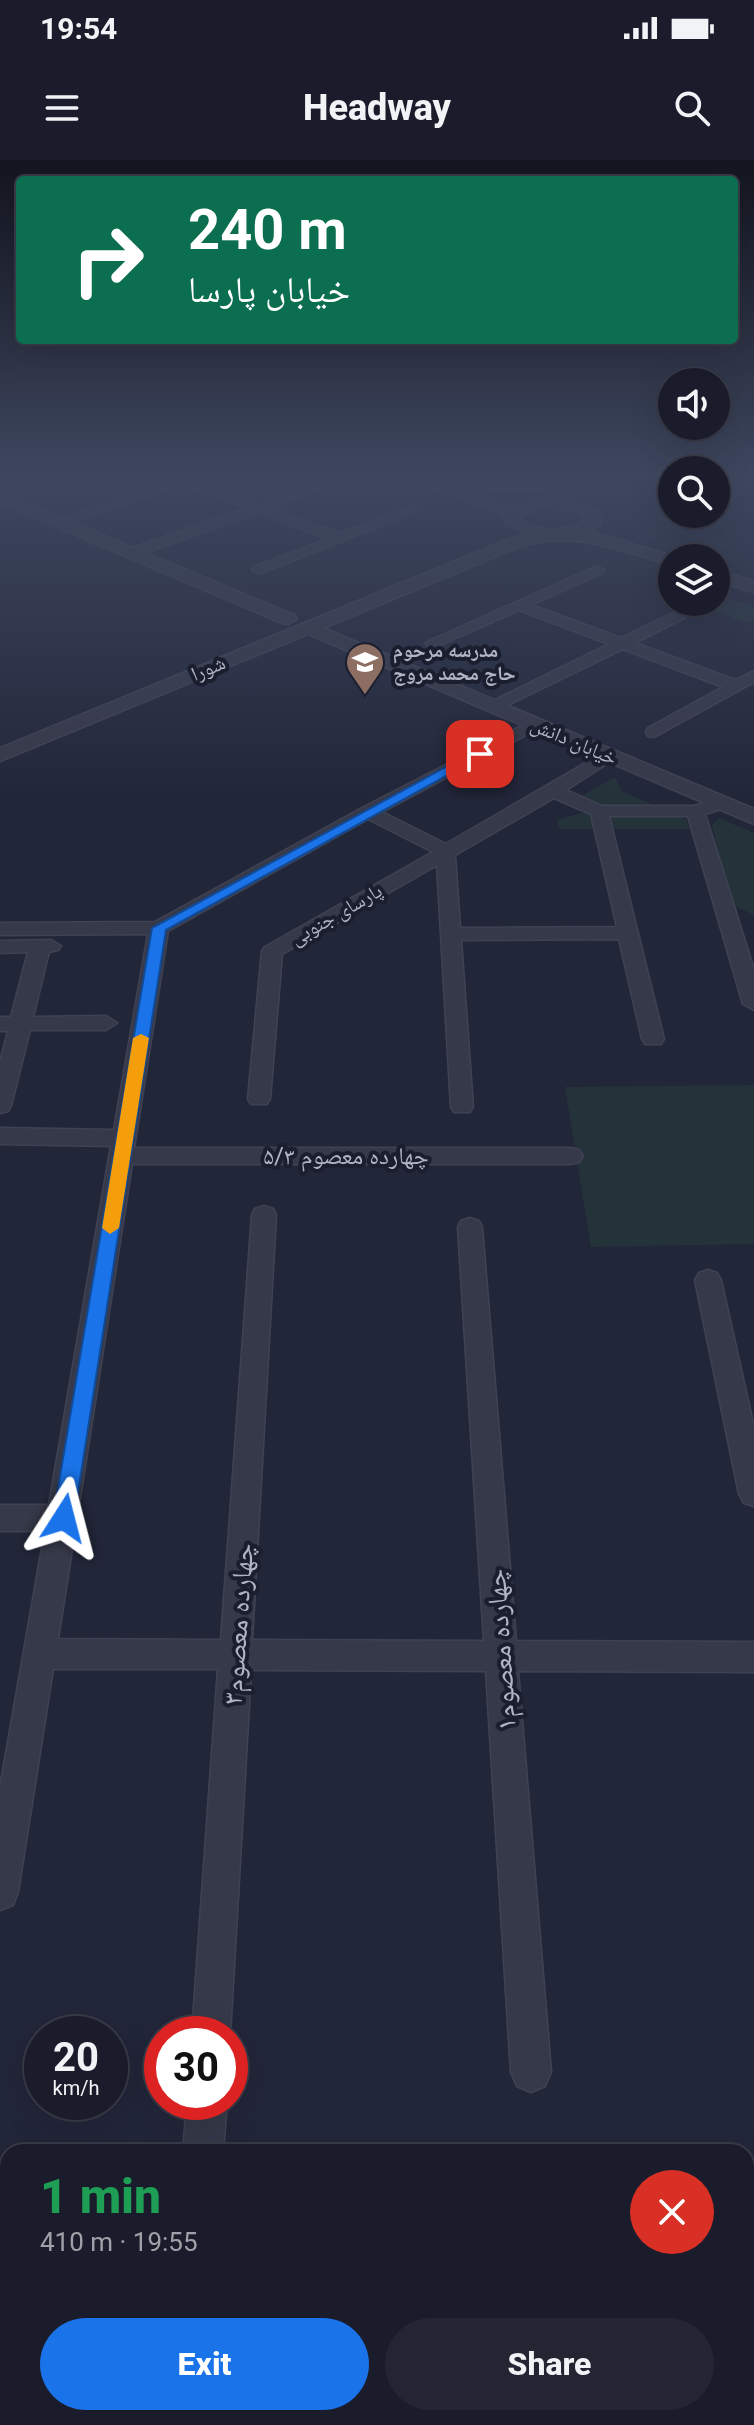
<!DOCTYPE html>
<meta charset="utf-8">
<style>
body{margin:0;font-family:Roboto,"Noto Naskh Arabic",sans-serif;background:#232533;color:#f1f3f6;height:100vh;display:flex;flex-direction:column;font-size:30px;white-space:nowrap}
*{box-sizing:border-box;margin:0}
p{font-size:26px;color:#9fa1a9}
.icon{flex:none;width:44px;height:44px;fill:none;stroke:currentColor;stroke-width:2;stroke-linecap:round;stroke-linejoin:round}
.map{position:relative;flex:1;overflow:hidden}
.panel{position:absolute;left:0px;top:1984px;width:754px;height:282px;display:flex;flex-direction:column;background:#1a1c2b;border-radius:24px 24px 0 0;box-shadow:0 8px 32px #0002,0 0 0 2px #383a47}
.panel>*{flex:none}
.hud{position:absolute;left:16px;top:16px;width:722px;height:168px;border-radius:8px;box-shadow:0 8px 32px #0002,0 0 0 2px #383a47;background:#0b6e4f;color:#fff;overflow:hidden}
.fabs{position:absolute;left:658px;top:208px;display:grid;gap:16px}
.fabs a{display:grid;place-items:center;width:72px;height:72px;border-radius:50%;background:#1a1c2b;box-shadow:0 8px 32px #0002,0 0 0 2px #383a47;font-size:40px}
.speed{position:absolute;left:24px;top:1856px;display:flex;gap:16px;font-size:40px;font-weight:700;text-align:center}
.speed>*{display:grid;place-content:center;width:104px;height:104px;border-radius:50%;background:#1a1c2b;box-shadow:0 8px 32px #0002,0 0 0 2px #383a47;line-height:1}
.speed small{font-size:20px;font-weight:400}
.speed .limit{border:12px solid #d22;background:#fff;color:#111}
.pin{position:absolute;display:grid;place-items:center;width:68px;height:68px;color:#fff;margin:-34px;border-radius:16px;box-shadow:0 4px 12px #0006}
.me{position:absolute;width:88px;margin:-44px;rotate:9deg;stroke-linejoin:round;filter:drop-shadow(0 0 6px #0008)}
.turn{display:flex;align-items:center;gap:28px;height:168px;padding:0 40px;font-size:36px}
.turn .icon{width:104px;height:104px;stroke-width:2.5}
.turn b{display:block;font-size:56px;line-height:68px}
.round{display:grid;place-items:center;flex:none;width:84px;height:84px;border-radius:42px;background:#232533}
.summary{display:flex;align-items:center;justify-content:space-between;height:136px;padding:0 40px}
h1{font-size:48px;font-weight:800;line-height:60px;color:#1e9e55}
.action{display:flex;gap:16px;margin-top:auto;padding:16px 40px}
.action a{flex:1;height:92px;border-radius:48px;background:#1a73e8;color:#fff;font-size:32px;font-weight:800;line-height:92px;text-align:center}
.action a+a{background:#232533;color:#f1f3f6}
.status{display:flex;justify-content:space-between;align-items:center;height:56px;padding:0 40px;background:#1a1c2b;direction:ltr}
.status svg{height:22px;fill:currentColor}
header{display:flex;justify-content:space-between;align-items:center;height:104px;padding:0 40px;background:#1a1c2b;font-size:36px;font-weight:800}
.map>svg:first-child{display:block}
.green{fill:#24323a}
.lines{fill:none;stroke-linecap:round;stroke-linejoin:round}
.minor-casing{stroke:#3f4252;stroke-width:3}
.tertiary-casing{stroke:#3f4252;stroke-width:3}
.minor{fill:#363949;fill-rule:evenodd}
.tertiary{fill:#363949;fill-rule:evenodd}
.route{fill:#1a73e8;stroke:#114b97;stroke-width:2}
.slow{fill:#f59e0b}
.labels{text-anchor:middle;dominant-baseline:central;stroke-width:8;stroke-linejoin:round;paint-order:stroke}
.far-poi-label{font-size:20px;font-weight:bold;fill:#b0b4c5;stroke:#1b1e2e;text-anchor:start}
.far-street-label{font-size:20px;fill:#b0b4c5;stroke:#1b1e2e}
.street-label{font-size:24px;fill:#b0b4c5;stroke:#1b1e2e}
.near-street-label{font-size:28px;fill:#b0b4c5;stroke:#1b1e2e}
</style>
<div class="status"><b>19:54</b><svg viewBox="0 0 49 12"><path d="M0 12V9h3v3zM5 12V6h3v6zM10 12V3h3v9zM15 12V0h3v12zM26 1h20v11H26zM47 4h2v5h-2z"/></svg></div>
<header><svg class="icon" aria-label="menu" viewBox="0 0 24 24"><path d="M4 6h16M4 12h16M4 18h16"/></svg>Headway<svg class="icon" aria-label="search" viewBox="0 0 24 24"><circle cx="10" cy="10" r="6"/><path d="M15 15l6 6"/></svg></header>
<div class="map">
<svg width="754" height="2265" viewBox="0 0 754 2265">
<rect width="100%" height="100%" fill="#222639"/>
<!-- green -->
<g class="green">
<polygon points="716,434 754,446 754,460 748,463 685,442 716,442"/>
<polygon points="615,617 622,631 655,646 601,647 579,637"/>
<polygon points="670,652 686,659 690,669 559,669 557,660 581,653"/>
<polygon points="719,658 754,673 754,755 731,744 712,665"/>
<polygon points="754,925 754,1084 591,1087 565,927"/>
</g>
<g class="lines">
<!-- minor casing -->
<g class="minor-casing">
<g id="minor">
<polygon points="20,319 40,319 0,334 0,326"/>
<polygon points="173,319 193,319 258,344 326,319 345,319 270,348 340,374 412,346 423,349 259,414 252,410 254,407 328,379 258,352 137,396 127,396 127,390 246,348 183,324 63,365 52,362"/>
<polygon points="754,321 754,329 716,345 716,336"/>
<polygon points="672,354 688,354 673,362 667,358"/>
<polygon points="597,406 604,410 602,413 531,445 621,478 675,452 685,452 685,458 635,483 735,520 754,511 754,522 654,577 648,576 646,572 648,568 723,527 623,489 493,552 487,550 487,544 609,484 519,450 438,486 428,486 425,483"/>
<path d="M535 559 543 564 541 567 382 652 446 684 608 590 616 595 614 599 566 630 602 646H694L721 638 727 639 730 643 727 647 705 654 754 810V850L743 844 688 656H609L664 879 661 884H645L642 879 619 779 461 780 473 947 470 952H454L451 947 437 705 282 794 270 939 267 944H251L248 939 262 791 265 787 433 692 368 659 168 771 134 988H571L579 990 583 996 579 1002 571 1004H132L58 1479 221 1480 252 1055 255 1049 264 1046 273 1049 276 1055 252 1480 484 1481 458 1067 461 1061 470 1058 479 1061 482 1067 516 1481 754 1482V1512L518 1511 551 1912 545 1926 531 1932 517 1926 511 1912 486 1511 251 1510 230 1875 192 1874 218 1509H53L18 1732 13 1745 0 1750V1628L45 1371H0V1345H49L111 986 0 984V968L114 970 148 774 0 775V763L155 762 362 648ZM554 638 591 654 617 767 460 768 455 695Z"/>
<polygon points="51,780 61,786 58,790 49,792 33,857 106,856 117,863 106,870 30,870 11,946 8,951 0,953 0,902 8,871 0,871 0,857 11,857 28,792 0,793 0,781"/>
<polygon points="708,1110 717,1113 721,1120 754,1268 754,1346 744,1343 739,1334 695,1120 699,1113"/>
<polygon points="187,1942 227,1942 223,1992 183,1992"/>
</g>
</g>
<!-- tertiary casing -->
<g class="tertiary-casing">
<g id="tertiary">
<path d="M413 319H435L512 347C539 336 579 332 602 355L601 364 590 371 679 398H672V405C614 390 582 371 521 386L323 468 754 649V664L308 474 0 601V588L509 379 527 374 505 362 504 355ZM538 348 574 350 587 359C567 373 538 373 519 358Z"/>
<polygon points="556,319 560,323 552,328 481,331 473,326 481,321"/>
<polygon points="0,332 294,455 297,459 288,464 282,463 0,343"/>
<polygon points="716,410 754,421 754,432 716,421"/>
<polygon points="754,2009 754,2065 746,2068 746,2012"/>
<polygon points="754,2086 754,2138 746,2140 746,2088"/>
<polygon points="383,2258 444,2258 441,2265 380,2265"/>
<polygon points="456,2258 520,2258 517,2265 453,2265"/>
</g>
</g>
<!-- minor -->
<use href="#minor" class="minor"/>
<!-- tertiary -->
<use href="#tertiary" class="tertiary"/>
</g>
<!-- sky -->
<linearGradient id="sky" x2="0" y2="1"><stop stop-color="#13151f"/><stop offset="0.5" stop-color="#3e475f"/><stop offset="1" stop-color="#3e475f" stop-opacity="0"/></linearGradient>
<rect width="754" height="636" fill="url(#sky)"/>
<!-- route -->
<polygon class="route" points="475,591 486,594 166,770 74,1358 71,1364 64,1367 56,1364 53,1358 152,768"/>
<!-- slow -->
<polygon class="slow" points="141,874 149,878 119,1068 110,1074 102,1068 133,878"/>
<!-- icons -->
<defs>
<g id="school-pin" transform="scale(2)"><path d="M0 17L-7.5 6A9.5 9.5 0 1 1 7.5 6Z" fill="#8d6e63" stroke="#1b1e2e"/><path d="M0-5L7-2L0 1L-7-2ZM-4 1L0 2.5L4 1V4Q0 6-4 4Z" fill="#fff"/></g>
</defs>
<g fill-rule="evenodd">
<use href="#school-pin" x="365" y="502"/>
</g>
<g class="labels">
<!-- far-poi labels -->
<g class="far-poi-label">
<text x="393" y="490">مدرسه مرحوم<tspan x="393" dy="23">حاج محمد مروج</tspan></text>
</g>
<!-- far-street labels -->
<g class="far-street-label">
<text transform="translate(208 508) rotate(-23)">شورا</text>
<text transform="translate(574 581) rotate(23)">خیابان دانش</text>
<text transform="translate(336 754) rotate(-30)">پارسای جنوبی</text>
</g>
<!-- street labels -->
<g class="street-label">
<text x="346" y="996">چهارده معصوم ۵/۳</text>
</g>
<!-- near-street labels -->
<g class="near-street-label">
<text transform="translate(238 1464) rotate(-86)">چهارده معصوم۳</text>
<text transform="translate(501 1490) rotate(-94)">چهارده معصوم۱</text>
</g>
</g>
</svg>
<div class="fabs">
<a><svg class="icon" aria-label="sound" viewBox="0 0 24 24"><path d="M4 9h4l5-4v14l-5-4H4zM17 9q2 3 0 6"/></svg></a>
<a><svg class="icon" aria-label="search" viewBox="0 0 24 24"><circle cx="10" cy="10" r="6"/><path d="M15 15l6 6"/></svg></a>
<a><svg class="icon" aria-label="layers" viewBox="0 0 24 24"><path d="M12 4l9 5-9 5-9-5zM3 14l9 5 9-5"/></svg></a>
</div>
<div class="speed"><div>20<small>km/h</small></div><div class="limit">30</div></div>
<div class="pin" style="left:480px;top:594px;background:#d93025"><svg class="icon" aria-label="arrive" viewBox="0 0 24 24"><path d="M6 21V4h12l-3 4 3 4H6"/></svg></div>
<svg class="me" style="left:64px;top:1358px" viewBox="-20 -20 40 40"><path d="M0-17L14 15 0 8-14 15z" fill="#1a73e8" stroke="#fff" stroke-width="4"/></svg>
<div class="hud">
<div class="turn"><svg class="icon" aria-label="right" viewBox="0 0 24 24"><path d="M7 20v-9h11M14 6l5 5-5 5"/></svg><div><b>240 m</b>خیابان پارسا</div></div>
</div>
<section class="panel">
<div class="summary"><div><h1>1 min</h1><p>410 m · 19:55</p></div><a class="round" style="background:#d93025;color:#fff"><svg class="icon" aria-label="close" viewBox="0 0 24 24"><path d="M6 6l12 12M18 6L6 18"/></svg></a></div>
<div class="action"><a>Exit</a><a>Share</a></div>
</section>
</div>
